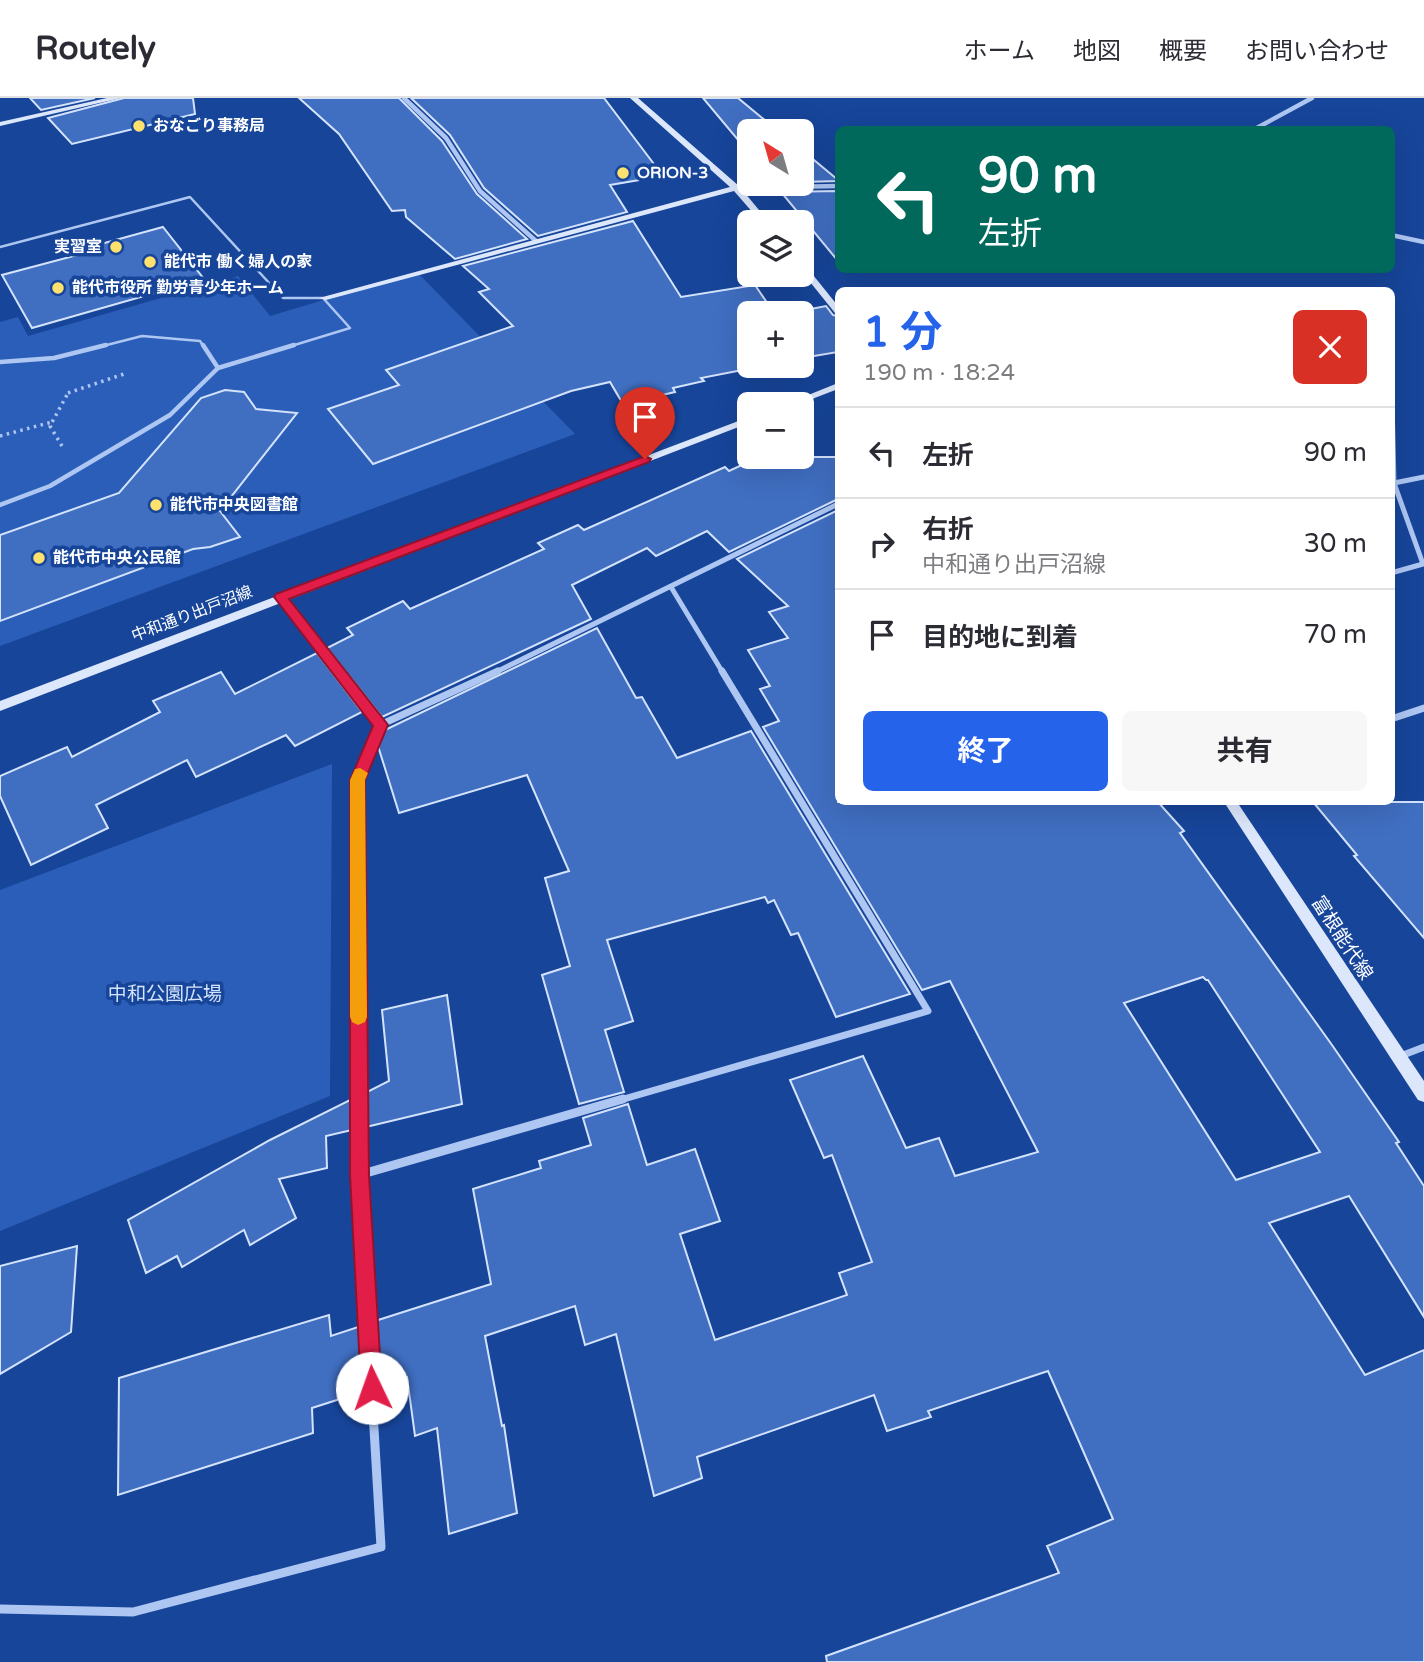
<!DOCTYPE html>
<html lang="ja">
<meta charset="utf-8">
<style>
body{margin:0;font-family:"Varela Round","Noto Sans JP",sans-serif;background:#f7f7f7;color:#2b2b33;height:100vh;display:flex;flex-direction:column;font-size:26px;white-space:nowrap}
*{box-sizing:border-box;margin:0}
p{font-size:23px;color:#7c7c81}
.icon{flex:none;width:38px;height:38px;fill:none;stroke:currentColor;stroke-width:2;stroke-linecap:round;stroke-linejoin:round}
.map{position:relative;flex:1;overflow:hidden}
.side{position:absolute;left:835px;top:189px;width:560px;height:518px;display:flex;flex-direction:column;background:#fff;border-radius:10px;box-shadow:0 7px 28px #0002}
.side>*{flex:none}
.guide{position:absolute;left:835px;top:28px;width:560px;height:147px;border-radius:10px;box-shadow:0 7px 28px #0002;background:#00695c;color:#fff;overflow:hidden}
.needle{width:46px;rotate:323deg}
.fabs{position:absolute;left:737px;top:21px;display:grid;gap:14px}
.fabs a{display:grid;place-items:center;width:77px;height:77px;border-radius:10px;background:#fff;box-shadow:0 7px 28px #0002;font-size:35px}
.pin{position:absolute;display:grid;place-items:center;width:60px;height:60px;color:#fff;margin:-72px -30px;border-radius:50% 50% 50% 0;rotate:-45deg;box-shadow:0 0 7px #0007}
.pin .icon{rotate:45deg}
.me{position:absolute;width:77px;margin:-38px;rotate:357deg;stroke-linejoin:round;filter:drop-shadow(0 0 5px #0008)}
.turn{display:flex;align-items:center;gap:24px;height:147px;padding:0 28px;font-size:32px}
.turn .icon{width:91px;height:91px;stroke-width:2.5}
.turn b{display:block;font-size:49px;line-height:60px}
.round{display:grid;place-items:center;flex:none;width:74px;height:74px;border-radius:10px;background:#f7f7f7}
.overview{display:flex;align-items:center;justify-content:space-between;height:119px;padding:0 28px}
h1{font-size:42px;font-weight:700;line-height:52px;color:#2563eb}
.cta{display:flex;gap:14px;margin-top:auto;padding:14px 28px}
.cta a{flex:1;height:80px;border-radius:10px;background:#2563eb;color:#fff;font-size:28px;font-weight:700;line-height:80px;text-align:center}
.cta a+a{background:#f7f7f7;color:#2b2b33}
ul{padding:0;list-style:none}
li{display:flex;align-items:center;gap:21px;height:91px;padding:0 28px;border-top:2px solid #e1e1e2}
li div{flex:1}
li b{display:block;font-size:26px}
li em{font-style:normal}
header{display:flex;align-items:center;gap:42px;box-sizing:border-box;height:98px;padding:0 35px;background:#fff;border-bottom:2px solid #e1e1e2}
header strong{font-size:33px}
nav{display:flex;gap:38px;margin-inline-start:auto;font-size:24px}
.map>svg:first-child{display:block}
.green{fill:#2b5eb8}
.building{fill:#406ec1;stroke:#d4e3fc;stroke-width:2;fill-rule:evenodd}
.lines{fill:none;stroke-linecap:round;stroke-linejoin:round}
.path{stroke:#adc6f2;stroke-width:3.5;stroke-dasharray:2.5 4.5;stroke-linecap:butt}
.lane-far1{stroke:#adc6f2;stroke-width:2.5}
.lane{stroke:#adc6f2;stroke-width:4.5}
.street-far3{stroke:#adc6f2;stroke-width:4.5}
.street-far2{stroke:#adc6f2;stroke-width:5}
.street-far1{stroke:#adc6f2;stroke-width:7}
.street{stroke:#adc6f2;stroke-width:9}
.secondary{fill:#dce7fc;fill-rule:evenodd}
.route{fill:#e11d48;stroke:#92132f;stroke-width:2}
.slow{fill:#f59e0b}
.poi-dot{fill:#ffe26e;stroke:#17459a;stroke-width:2.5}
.labels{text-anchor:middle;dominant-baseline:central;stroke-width:7;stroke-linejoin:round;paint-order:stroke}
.far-poi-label{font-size:16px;font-weight:bold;fill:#fff;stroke:#17459a;text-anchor:start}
.far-street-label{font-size:16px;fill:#fff;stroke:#17459a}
.street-label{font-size:19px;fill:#fff;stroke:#17459a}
.park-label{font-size:19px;fill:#d4e3fc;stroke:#17459a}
</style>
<header>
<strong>Routely</strong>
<nav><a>ホーム</a><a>地図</a><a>概要</a><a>お問い合わせ</a></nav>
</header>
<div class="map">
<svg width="1424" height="1564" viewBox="0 0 1424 1564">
<rect width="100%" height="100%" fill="#17459a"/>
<!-- green -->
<g class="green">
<polygon points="417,174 575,336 0,548 0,224 18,219 28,238 238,178 270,218"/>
<polygon points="332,666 330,998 0,1133 0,792"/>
</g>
<!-- building -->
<g class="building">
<polygon points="30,0 95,0 41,12"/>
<polygon points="124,0 193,0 195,16 72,46 48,20"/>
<polygon points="299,0 399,0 442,43 477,96 527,141 455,161 406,119 405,112 392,113 339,36"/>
<polygon points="411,0 604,0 663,78 610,87 627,114 538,138 484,90 450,37"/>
<polygon points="703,0 738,0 778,33 749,33 749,55"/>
<polygon points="802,52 838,82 838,83 802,84"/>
<polygon points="838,93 838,163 781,94"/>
<polygon points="633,123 681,199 755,187 774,215 749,215 749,268 763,268 701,280 704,283 673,290 675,294 623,306 610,284 571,293 373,366 328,311 399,287 386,272 513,228 479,194 489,191 463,168"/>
<polygon points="163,129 204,181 32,230 2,177 100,151 97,147"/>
<polygon points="826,208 833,217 838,218 838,254 802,260 802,215 790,215"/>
<polygon points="225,292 244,294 256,311 297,315 220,413 240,439 210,449 193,451 0,523 0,437 119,395 201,300"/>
<polygon points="759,359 838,359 838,401 729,454 707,433 656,458 647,450 572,487 591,521 382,619 327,550 353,537 347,530 403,503 410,511 544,451 538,445 578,427 584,432 725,369 729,373"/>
<path d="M838 412V704H1158L1184 733 1180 735 1332 947 1399 1044 1396 1045 1424 1088V1219L1349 1098 1269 1125 1365 1277 1424 1252V1564H827L826 1558 1059 1475 1047 1448 1113 1421 1048 1273 928 1313 931 1319 887 1333 874 1297 697 1359 702 1380 654 1398 616 1236 585 1247 575 1208 485 1238 502 1328 504 1327 517 1415 449 1436 437 1330 415 1338 407 1279 379 1288 375 1223 491 1186 473 1091 541 1070 539 1063 591 1047 583 1020 628 1006 647 1067 695 1051 720 1123 680 1136 715 1242 847 1197 839 1175 872 1164 832 1057 824 1060 790 982 863 958 906 1050 939 1040 955 1078 1038 1054 950 883 922 892 763 629 779 623 760 591 770 588 748 552 788 540 769 514 788 508 737 461ZM1203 879 1206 882H1208L1320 1054 1236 1082 1124 905Z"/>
<polygon points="597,530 636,600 642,599 677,660 751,633 910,896 836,919 798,835 791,837 774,802 768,805 765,799 607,842 633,923 605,932 624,994 579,1006 542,877 570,868 545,780 569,773 527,677 399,715 378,648 385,632"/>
<polygon points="317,555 362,614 295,648 286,637 196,679 187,662 96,707 108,730 31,767 0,698 0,678 67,649 72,659 160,614 153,603 221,574 235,596"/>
<polygon points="1313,704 1424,704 1424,840 1354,758 1357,757"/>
<polygon points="447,897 462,1006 366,1029 365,995 389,983 382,912"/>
<polygon points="352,1001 352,1032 326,1038 327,1070 279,1081 296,1120 250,1147 244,1132 182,1169 177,1158 146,1175 128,1122 270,1042"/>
<polygon points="77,1148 71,1234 0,1276 0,1168"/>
<polygon points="329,1217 331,1238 361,1228 365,1293 312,1310 313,1335 118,1397 119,1280"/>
</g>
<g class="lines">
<!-- path -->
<g class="path">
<polyline points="68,295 127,275"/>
<polyline points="0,338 52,324"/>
<polyline points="62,348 50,328 68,295"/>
</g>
<!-- lane-far1 -->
<g class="lane-far1">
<polyline points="0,149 190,99 283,200 323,200 350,230 288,249"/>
<polyline points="99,249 142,238 200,243 204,249"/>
</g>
<!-- lane -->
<g class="lane">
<polyline points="0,264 54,260 106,247"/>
<polyline points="218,270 294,247"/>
<polyline points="0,407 50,388 170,317 218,270 203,247"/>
</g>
<!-- street-far3 -->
<g class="street-far3">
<polyline points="404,0 446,40 480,93 536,143"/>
<polyline points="1253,32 1312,0"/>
<polyline points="736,90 838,88"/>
<polyline points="1391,137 1424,144"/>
</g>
<!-- street-far2 -->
<g class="street-far2">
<polyline points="1391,261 1394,385 1423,466 1391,475"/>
<polyline points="1394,385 1424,379"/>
<polyline points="671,489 723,575"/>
<polyline points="280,499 339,575"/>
<polyline points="494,575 838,406"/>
</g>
<!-- street-far1 -->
<g class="street-far1">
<polyline points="338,573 380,627"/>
<polyline points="1391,621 1424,610"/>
<polyline points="1398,959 1424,949"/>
<polyline points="359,1003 357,682 380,627 498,573"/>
<polyline points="617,1003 928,913 722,573"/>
</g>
<!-- street -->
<g class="street">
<polyline points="359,1077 623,1001"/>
<polyline points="0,1511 133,1514 381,1449 359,1077 359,1001"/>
</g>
<!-- secondary -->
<g class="secondary">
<polygon points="107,0 121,0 0,28 0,24"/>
<polygon points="630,0 638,0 739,88 769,124 761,124 734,93 326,202 319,200 730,89"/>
<polygon points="802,166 805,167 838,208 838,216 835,215 802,174"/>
<polygon points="838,285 838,291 799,306 786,306"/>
<polygon points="749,319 749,325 0,613 0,603"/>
<polygon points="1224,704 1237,704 1424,983 1424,1004 1418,1002"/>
</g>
</g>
<!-- route -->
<polygon class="route" points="645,358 651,361 649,364 289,501 388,627 365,682 369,1077 382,1290 379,1297 372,1300 364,1297 361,1290 350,1077 350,682 373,628 274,499 276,496"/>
<!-- slow -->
<polygon class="slow" points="360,670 368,675 365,682 367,919 365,924 358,927 352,924 350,919 350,682 355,671"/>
<!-- markers -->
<g class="poi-dot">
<circle cx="139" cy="28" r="7"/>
<circle cx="623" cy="75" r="7"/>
<circle cx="116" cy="149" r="7"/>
<circle cx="150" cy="164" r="7"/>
<circle cx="58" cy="190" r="7"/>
<circle cx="156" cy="407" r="7"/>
<circle cx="39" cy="460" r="7"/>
</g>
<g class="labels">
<!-- far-poi labels -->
<g class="far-poi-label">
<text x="153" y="28">おなごり事務局</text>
<text x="637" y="75">ORION-3</text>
<text x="102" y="149" text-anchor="end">実習室</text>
<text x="164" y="164">能代市 働く婦人の家</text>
<text x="72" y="190">能代市役所 勤労青少年ホーム</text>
<text x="170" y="407">能代市中央図書館</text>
<text x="53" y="460">能代市中央公民館</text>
</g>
<!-- far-street labels -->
<g class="far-street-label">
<text transform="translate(192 516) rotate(-21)">中和通り出戸沼線</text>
</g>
<!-- street labels -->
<g class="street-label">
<text transform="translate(1342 840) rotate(57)">富根能代線</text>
</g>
<!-- park labels -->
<g class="park-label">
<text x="165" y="896">中和公園広場</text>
</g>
</g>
</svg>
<div class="fabs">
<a><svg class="needle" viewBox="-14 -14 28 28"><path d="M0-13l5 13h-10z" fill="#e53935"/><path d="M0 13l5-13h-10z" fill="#7c7c81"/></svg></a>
<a><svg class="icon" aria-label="layers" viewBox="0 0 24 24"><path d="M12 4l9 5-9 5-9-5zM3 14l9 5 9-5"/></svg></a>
<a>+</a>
<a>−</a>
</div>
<div class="pin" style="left:645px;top:361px;background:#d93025"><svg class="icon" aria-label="arrive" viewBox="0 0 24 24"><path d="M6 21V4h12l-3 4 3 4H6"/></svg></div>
<svg class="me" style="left:372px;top:1290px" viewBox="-20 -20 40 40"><circle r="19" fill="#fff"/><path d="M0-13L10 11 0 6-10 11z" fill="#e11d48"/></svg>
<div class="guide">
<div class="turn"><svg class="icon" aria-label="left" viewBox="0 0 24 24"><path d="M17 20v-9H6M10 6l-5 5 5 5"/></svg><div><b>90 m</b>左折</div></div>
</div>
<section class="side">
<div class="overview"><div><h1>1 分</h1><p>190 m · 18:24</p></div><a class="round" style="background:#d93025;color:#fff"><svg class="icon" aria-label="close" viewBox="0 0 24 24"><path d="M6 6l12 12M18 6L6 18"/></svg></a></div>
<ul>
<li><svg class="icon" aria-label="left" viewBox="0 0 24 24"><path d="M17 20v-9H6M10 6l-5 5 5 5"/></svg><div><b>左折</b></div><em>90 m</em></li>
<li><svg class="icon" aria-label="right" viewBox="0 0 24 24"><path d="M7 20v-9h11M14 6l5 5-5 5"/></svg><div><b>右折</b><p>中和通り出戸沼線</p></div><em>30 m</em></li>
<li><svg class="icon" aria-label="arrive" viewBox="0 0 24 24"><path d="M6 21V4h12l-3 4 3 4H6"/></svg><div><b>目的地に到着</b></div><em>70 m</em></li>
</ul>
<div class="cta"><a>終了</a><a>共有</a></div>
</section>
</div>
